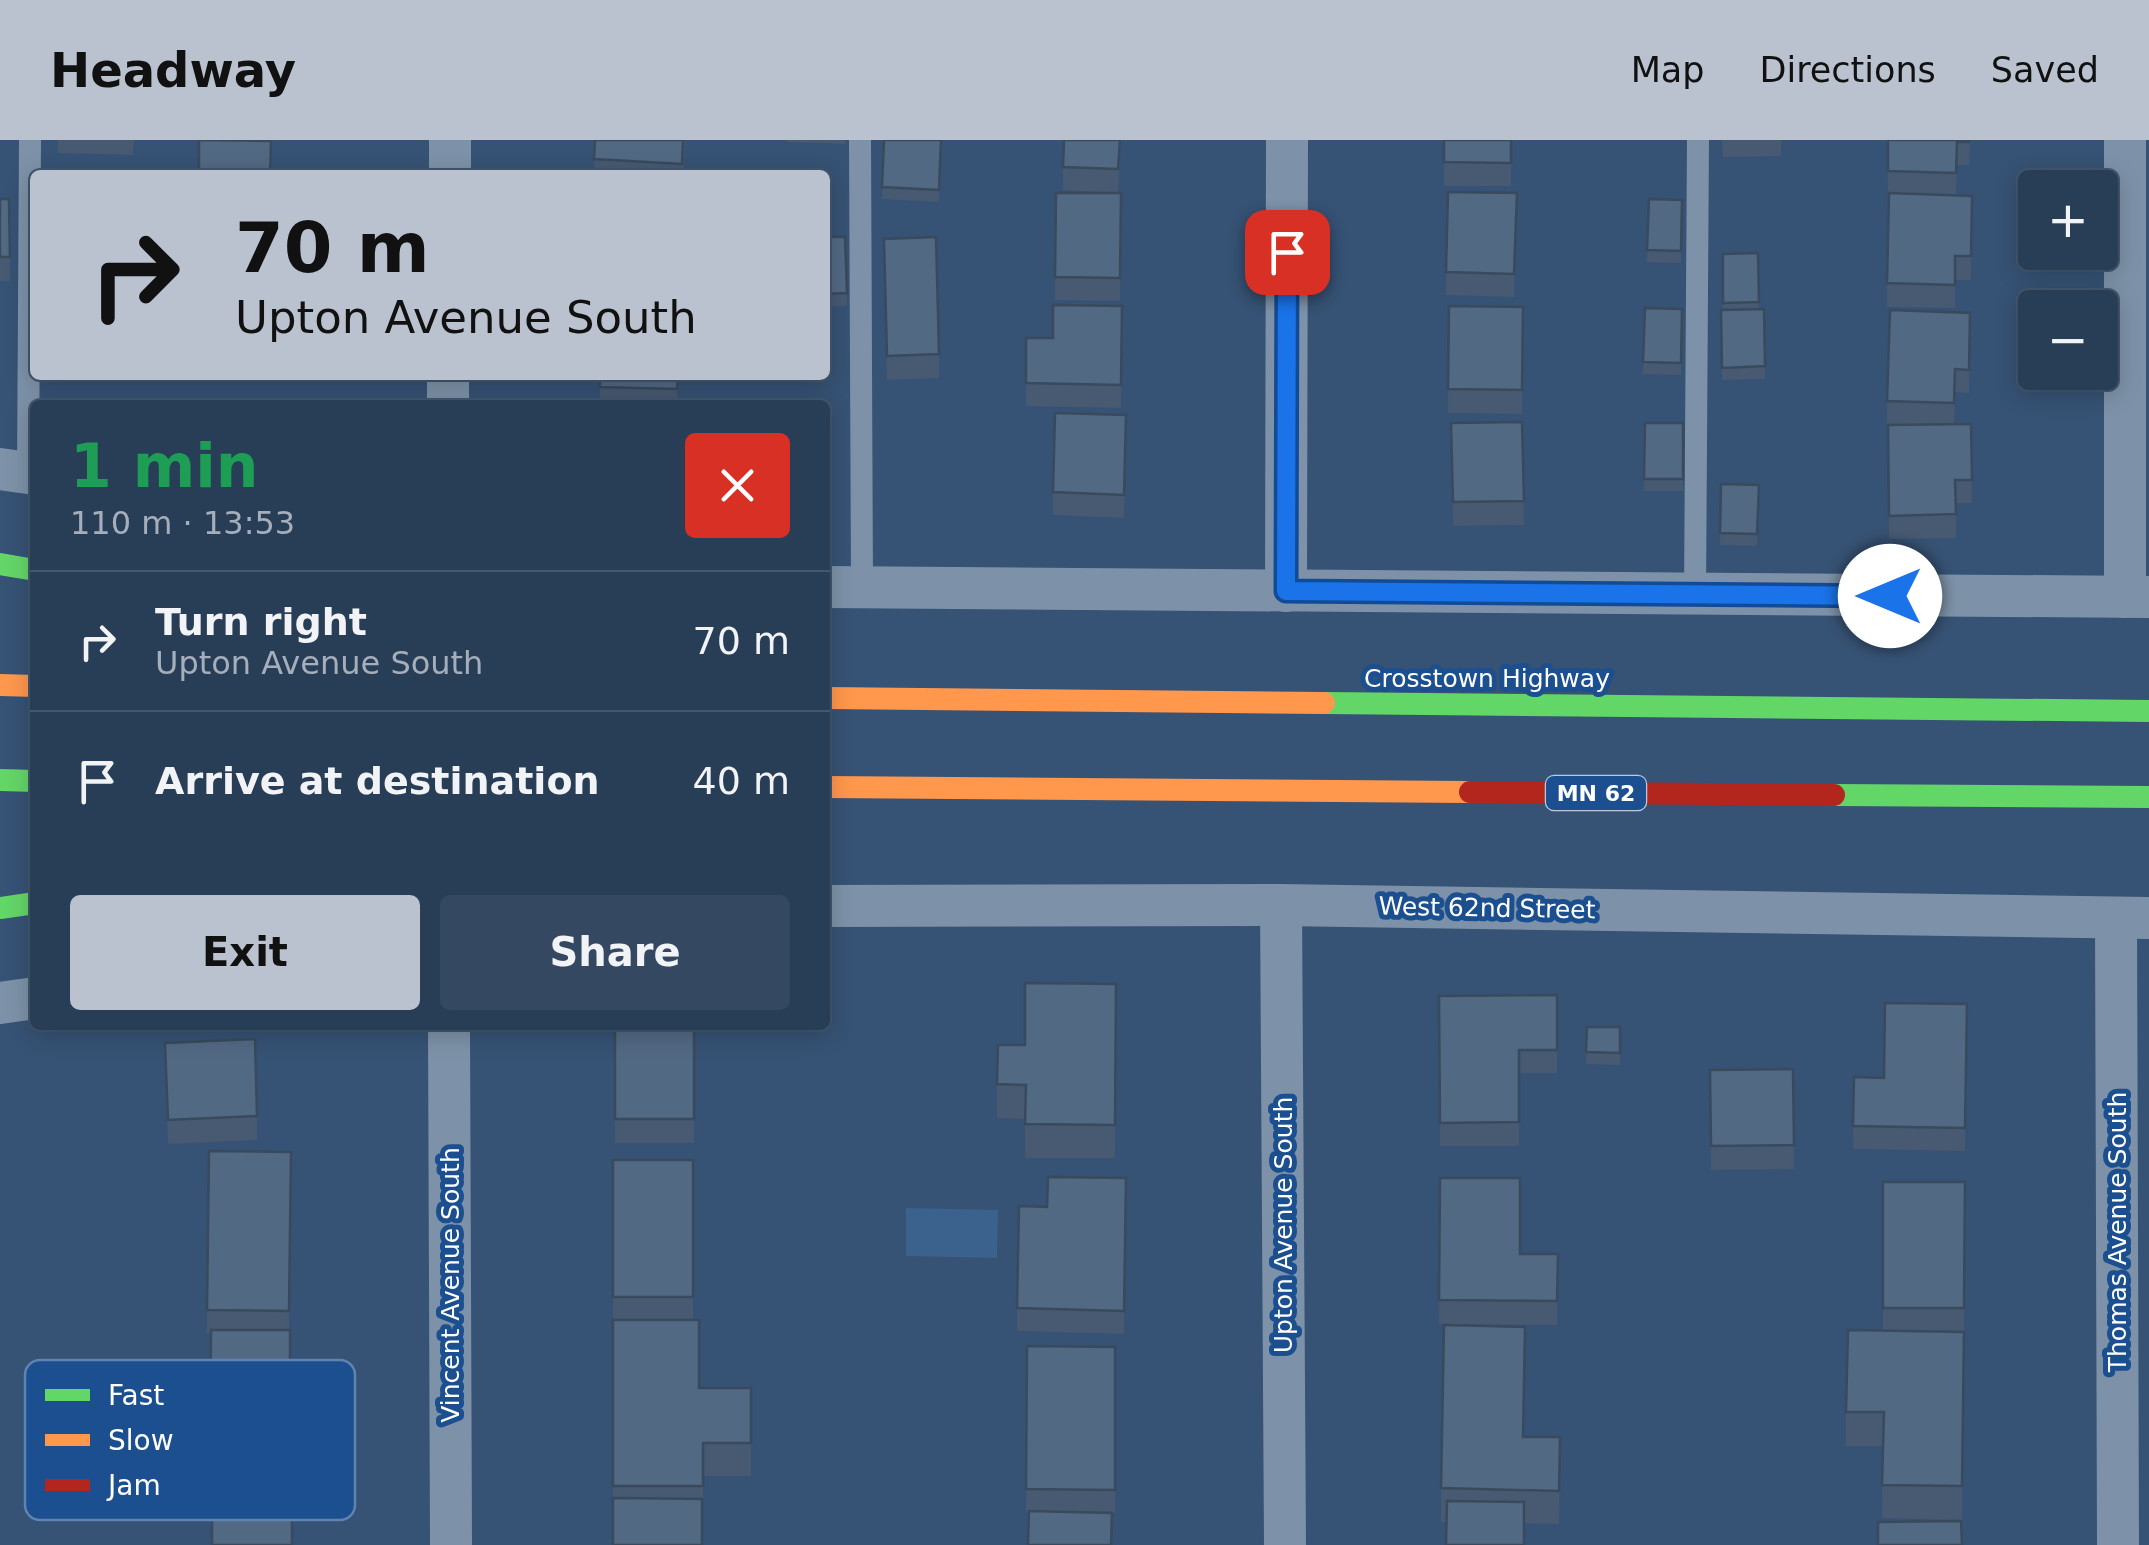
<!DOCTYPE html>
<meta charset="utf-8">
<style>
body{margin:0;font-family:"DejaVu Sans",sans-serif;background:#344961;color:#f1f3f6;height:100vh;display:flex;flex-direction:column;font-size:38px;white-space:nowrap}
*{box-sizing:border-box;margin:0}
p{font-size:32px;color:#a5aeba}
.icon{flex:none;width:55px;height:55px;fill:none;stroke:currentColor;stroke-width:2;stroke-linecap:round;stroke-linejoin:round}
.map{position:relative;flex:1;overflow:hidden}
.drawer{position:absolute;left:30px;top:260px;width:800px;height:630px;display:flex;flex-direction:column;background:#283e57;border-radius:10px;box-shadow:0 5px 25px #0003,0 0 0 2px #44576d}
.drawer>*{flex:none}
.guide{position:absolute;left:30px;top:30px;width:800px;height:210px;border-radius:10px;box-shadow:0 5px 25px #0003,0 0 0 2px #44576d;background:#b9c2ce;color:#111;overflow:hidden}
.fabs{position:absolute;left:2018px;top:30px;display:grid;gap:20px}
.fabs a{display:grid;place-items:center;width:100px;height:100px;border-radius:10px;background:#283e57;box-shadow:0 5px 25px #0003,0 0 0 2px #44576d;font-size:50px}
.pin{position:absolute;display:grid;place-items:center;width:85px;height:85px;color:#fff;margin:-42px;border-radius:20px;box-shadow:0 5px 15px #0006}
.me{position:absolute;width:110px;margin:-55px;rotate:270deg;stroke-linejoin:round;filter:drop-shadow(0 0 8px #0008)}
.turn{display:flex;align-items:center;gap:35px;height:210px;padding:0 40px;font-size:45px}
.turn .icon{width:130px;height:130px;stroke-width:2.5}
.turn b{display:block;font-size:70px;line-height:85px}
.round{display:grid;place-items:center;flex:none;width:105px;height:105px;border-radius:10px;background:#344961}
.overview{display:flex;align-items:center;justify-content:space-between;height:170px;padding:0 40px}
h1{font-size:60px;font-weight:700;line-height:75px;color:#1e9e55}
.button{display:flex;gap:20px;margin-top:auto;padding:20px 40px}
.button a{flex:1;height:115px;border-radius:10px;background:#b9c2ce;color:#111;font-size:40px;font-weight:700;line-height:115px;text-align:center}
.button a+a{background:#344961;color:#f1f3f6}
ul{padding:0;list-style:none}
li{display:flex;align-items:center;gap:30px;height:140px;padding:0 40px;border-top:2px solid #44576d}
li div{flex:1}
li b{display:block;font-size:38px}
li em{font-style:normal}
header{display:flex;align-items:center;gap:60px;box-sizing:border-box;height:140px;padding:0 50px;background:#b9c2ce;color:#111}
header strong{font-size:48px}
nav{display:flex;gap:55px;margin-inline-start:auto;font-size:35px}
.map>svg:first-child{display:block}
.water{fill:#3b618d}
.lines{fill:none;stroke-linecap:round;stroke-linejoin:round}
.lane{stroke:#7d92a8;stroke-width:22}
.street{stroke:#7d92a8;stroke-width:42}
.fast{stroke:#63d668;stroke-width:22}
.slow{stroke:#ff974d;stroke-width:22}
.jam{stroke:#b3261e;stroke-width:22}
.wall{fill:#475a72}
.building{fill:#526984;stroke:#394a5c;stroke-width:2.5}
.route-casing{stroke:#114b97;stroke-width:25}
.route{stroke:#1a73e8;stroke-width:18}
.labels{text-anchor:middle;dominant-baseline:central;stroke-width:10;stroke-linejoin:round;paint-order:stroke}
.shield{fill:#1b4f8f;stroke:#bbcadd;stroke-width:2.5}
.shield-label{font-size:22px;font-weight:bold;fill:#fff}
.street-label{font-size:25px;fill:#fff;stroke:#1b4f8f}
.key{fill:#1b4f8f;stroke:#5f84b1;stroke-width:2.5}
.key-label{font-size:28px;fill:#fff}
</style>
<header>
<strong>Headway</strong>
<nav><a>Map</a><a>Directions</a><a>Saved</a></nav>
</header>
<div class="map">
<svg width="2149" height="1405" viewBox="0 0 2149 1405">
<rect width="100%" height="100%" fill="#365274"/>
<!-- water -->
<polygon class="water" points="906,1068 998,1070 997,1118 906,1116"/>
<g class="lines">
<!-- lane -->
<g class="lane">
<polyline points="860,0 862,447"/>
<polyline points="28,333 30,0"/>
<polyline points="1695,455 1698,0"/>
</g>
<!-- street -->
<g class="street">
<polyline points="2125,0 2125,457"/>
<polyline points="450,35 450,0"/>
<polyline points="448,265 448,235"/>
<polyline points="0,329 35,334"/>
<polyline points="825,447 2149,457"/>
<polyline points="1286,451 1287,0"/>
<polyline points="1281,765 1285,1405"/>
<polyline points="825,766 1281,765 2149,778"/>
<polyline points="2116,778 2118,1405"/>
<polyline points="0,863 35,858"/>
<polyline points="449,885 451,1405"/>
</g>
<!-- fast -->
<g class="fast">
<polyline points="0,424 35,430"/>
<polyline points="1324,563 2149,571"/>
<polyline points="0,640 35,641"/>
<polyline points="1834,655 2149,657"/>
<polyline points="0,768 35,763"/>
</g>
<!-- slow -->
<g class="slow">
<polyline points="0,545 35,546"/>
<polyline points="825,558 1324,563"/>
<polyline points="825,647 1470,652"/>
</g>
<!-- jam -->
<polyline class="jam" points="1470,652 1834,655"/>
</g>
<!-- wall -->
<g class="wall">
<polygon points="58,0 134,0 133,15 58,13"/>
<polygon points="595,0 685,0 683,35 594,35"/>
<polygon points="787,0 845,0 845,4 787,2"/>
<polygon points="884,0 942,0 939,62 882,59"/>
<polygon points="1121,0 1118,53 1063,50 1063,27"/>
<rect x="1444" y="0" width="67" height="46"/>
<polygon points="1722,0 1781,0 1781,16 1723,17"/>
<polygon points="1888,0 1970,0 1969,25 1957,25 1956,56 1972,56 1971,140 1955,140 1955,168 1887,167"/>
<polygon points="1448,52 1517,77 1514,157 1446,155"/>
<polygon points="1056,53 1121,53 1120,161 1055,160"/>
<polygon points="0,59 9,59 10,141 0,141"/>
<polygon points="1649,59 1682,60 1681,123 1647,122"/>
<polygon points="825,97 845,97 847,166 825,166"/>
<polygon points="1758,113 1759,169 1764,169 1765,239 1722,240 1721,170 1723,170 1723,114"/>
<polygon points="884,122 939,214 939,238 887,240"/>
<polygon points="1122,166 1121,268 1026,266 1026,198 1053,198"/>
<polygon points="1449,166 1523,167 1522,274 1448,273"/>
<polygon points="1645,168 1682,169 1681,235 1643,234"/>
<polygon points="1970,173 1969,253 1955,252 1954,284 1971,284 1972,363 1956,363 1956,398 1889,399 1888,285 1898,285 1887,285 1887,261"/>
<rect x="197" y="235" width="84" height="5"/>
<polygon points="678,235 677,265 600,265 600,247"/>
<polygon points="1522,282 1524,385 1453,386 1451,283"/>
<polygon points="1645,283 1683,283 1683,351 1644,351"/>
<polygon points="1126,299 1124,378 1053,375 1053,352"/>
<polygon points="1721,344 1759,345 1757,406 1720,405"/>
<polygon points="1116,844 1115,1018 1025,1018 1025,979 997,978 997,944 1025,905"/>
<polygon points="1557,855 1557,933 1519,933 1519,1006 1440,1006 1439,856"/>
<polygon points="1967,864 1965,1011 1853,1009 1854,937 1884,938"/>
<rect x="615" y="885" width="79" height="118"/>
<polygon points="1587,887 1620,887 1620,925 1586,924"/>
<polygon points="165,903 257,976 257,1000 168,1004"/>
<polygon points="1793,929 1794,1029 1711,1030 1710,930"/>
<polygon points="291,1012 289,1190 290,1357 210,1370 211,1193 207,1193 207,1170"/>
<polygon points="613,1020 693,1020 693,1180 699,1248 751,1248 751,1336 703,1336 703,1380 613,1405"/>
<polygon points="1126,1038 1124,1194 1017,1191 1017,1168 1047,1067"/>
<polygon points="1440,1038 1520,1114 1558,1114 1557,1185 1439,1184"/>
<polygon points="1883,1042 1965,1042 1964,1191 1915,1191 1964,1192 1962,1380 1882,1378 1883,1306 1846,1306 1846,1272 1883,1191"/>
<polygon points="1027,1206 1115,1207 1115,1373 1026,1372"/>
<polygon points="1524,1297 1560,1331 1559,1384 1441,1382 1441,1348"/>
</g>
<!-- building -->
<g class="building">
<polygon points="199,0 271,1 270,35 199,35"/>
<polygon points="595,0 683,0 682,24 594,19"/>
<polygon points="884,0 941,0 939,50 882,47"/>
<polygon points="1064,0 1120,0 1118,29 1063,27"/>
<polygon points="1444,0 1511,0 1511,23 1444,22"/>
<polygon points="1888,0 1969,0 1969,2 1957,2 1956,33 1888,31"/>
<polygon points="1448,52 1517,53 1514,134 1446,132"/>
<polygon points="1056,53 1121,53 1120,138 1055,137"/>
<polygon points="1889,53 1972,56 1971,116 1955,116 1955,145 1887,143"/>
<polygon points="0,59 9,59 10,117 0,117"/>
<polygon points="1649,59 1682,60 1681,111 1647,110"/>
<polygon points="825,97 845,97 847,153 825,154"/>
<polygon points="936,97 939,214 887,216 884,99"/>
<polygon points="1758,113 1759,162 1723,163 1723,114"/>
<polygon points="1053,165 1122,166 1121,245 1026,243 1026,198 1053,198"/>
<polygon points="1449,166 1523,167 1522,250 1448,249"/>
<polygon points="1645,168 1682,169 1681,223 1643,222"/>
<polygon points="1764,169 1765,226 1722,228 1721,170"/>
<polygon points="1890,170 1970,173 1969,230 1955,229 1954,263 1887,261"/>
<polygon points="600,235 678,235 677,249 600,247"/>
<polygon points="1055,273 1126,275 1124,355 1053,352"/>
<polygon points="1522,282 1524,361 1453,362 1451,283"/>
<polygon points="1645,283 1683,283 1683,339 1644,339"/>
<polygon points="1971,284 1972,340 1955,340 1956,374 1889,376 1888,285"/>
<polygon points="1721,344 1759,345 1757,394 1720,393"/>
<polygon points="1025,843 1116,844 1115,985 1025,984 1026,945 997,944 998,905 1025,905"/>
<polygon points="1557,855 1557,910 1519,910 1519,982 1440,983 1439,856"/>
<polygon points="1885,863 1967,864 1965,988 1853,986 1854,937 1884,938"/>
<rect x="615" y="885" width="79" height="94"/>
<polygon points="1587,887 1620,887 1620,913 1586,912"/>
<polygon points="255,899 257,976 168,980 165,903"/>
<polygon points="1793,929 1794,1005 1711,1006 1710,930"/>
<polygon points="209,1011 291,1012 289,1171 207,1170"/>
<rect x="613" y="1020" width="80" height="137"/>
<polygon points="1048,1037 1126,1038 1124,1171 1017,1168 1019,1066 1047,1067"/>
<polygon points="1440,1038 1520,1038 1520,1114 1558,1114 1557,1161 1439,1160"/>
<polygon points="1883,1042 1965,1042 1964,1168 1883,1168"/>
<polygon points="613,1180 699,1180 699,1248 751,1248 751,1303 703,1303 703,1346 613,1346"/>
<polygon points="1444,1185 1525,1187 1523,1297 1560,1297 1559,1351 1441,1348"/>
<polygon points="211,1190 290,1190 290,1346 210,1346"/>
<polygon points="1848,1190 1964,1192 1962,1346 1882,1345 1884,1272 1846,1272"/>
<polygon points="1027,1206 1115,1207 1115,1350 1026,1349"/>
<rect x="212" y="1357" width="80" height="48"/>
<polygon points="613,1358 702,1359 702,1405 613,1405"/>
<polygon points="1447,1361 1524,1362 1524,1405 1446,1405"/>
<polygon points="1029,1371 1112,1373 1111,1405 1028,1405"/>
<polygon points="1961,1381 1962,1405 1878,1405 1878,1382"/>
</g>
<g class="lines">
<!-- route casing -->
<g class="route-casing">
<polyline id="route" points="1287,112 1286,451 1890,456"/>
</g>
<!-- route -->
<use href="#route" class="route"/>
</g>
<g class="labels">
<!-- shield labels -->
<rect class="shield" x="1546" y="636" width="100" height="34" rx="8"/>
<g class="shield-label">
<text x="1596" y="653">MN 62</text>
</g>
<!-- street labels -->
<g class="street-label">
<text x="1487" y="538">Crosstown Highway</text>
<text transform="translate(1487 768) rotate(1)">West 62nd Street</text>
<text transform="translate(1283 1085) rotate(-90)">Upton Avenue South</text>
<text transform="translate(2117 1092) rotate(-90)">Thomas Avenue South</text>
<text transform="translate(450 1145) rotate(-90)">Vincent Avenue South</text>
</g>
</g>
<!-- legend -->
<rect x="25" y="1220" width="330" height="160" rx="15" class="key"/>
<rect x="45" y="1249" width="45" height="12" fill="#63d668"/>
<rect x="45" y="1294" width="45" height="12" fill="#ff974d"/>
<rect x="45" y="1339" width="45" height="12" fill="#b3261e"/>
<g class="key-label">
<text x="108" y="1265">Fast</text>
<text x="108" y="1310">Slow</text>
<text x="108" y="1355">Jam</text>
</g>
</svg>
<div class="fabs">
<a>+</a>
<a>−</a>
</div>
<div class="pin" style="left:1287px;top:112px;background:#d93025"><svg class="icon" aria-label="arrive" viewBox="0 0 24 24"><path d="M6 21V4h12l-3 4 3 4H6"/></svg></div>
<svg class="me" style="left:1890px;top:456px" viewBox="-20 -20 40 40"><circle r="19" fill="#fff"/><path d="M0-13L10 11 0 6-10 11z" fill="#1a73e8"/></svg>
<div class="guide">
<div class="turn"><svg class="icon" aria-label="right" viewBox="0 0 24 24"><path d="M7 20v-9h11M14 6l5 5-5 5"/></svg><div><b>70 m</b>Upton Avenue South</div></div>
</div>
<section class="drawer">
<div class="overview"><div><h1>1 min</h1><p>110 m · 13:53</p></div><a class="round" style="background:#d93025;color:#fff"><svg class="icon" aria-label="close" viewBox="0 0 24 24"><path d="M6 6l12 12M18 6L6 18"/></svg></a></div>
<ul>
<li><svg class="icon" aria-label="right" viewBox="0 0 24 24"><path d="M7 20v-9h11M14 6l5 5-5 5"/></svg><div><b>Turn right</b><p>Upton Avenue South</p></div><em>70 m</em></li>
<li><svg class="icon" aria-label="arrive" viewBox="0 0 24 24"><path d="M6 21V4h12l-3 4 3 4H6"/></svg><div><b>Arrive at destination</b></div><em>40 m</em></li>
</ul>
<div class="button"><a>Exit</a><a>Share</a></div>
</section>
</div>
